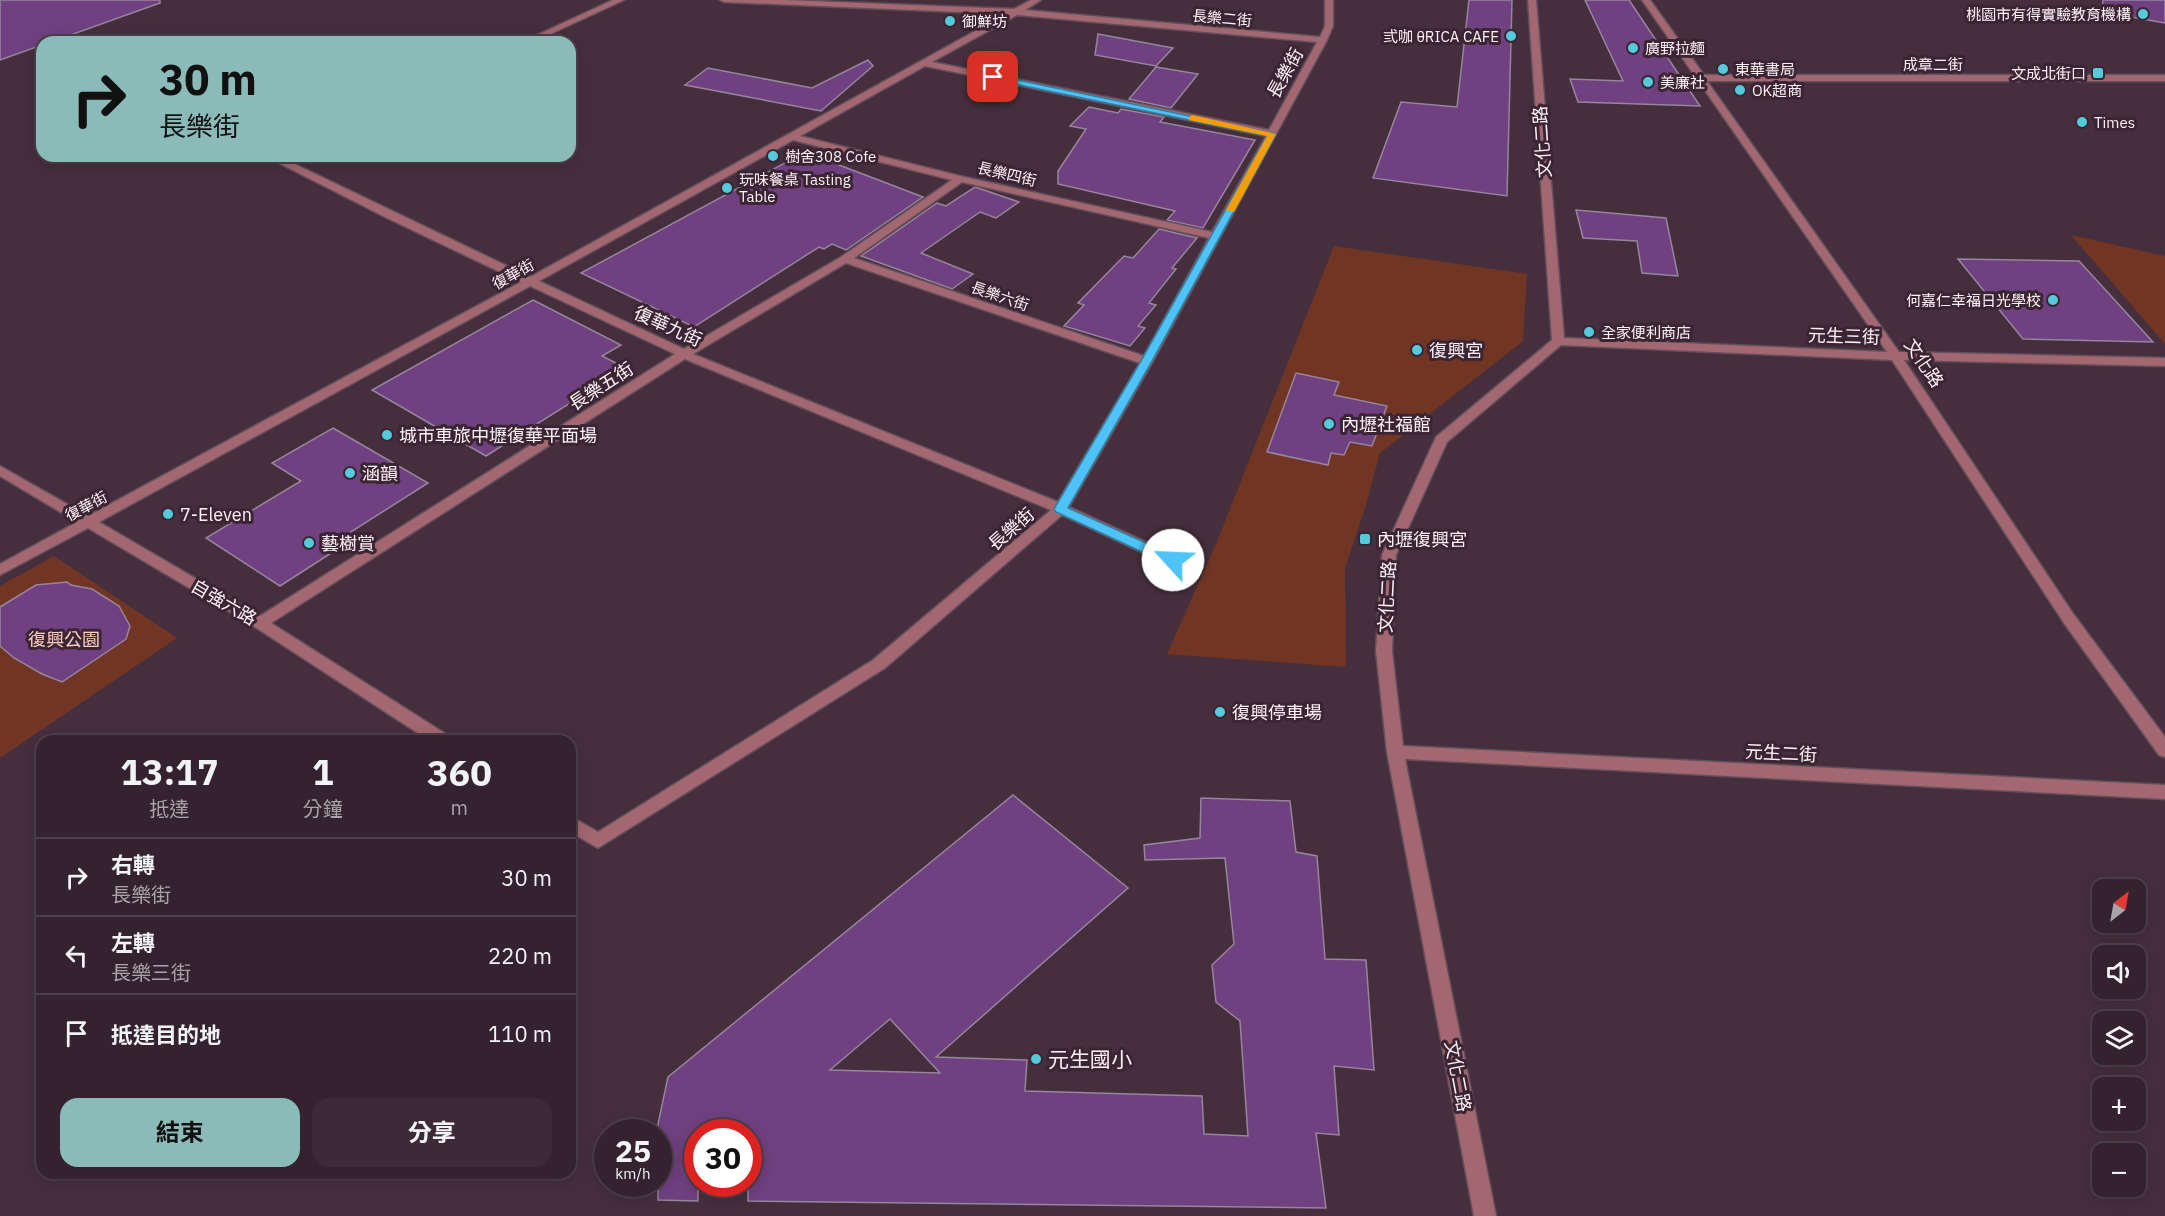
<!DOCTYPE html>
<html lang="zh-TW">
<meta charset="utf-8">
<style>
body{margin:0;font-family:"IBM Plex Sans","Noto Sans TC",sans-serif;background:#3c2b36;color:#f1f3f6;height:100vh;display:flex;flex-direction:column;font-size:22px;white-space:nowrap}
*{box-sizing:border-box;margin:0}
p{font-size:20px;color:#a9a4aa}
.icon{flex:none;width:33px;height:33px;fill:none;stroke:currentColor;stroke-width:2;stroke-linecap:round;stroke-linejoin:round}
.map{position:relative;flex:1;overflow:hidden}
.details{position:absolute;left:36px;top:735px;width:540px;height:444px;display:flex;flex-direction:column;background:#34232e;border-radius:18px;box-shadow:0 3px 15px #0003,0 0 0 2px #4e404a}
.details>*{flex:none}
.top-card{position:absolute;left:36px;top:36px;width:540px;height:126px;border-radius:18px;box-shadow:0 3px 15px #0003,0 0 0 2px #4e404a;background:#8bbbb9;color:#111;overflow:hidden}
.needle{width:39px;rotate:31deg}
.fabs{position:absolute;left:2092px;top:879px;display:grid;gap:12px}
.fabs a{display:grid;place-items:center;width:54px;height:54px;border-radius:12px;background:#34232e;box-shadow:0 3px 15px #0003,0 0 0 2px #4e404a;font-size:30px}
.speed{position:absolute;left:594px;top:1119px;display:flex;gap:12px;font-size:30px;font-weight:700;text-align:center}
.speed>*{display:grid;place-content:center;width:78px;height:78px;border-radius:50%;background:#34232e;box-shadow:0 3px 15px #0003,0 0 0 2px #4e404a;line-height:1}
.speed small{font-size:15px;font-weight:400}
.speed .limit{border:9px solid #d22;background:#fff;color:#111}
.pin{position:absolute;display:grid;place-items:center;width:51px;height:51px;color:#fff;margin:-26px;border-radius:12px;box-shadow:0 3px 9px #0006}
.me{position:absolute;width:66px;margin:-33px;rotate:295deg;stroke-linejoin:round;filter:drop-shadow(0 0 4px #0008)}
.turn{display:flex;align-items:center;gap:21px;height:126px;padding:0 24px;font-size:27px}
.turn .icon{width:78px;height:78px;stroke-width:2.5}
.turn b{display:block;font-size:42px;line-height:51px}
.eta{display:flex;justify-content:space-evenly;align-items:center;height:102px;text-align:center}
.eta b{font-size:36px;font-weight:700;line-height:42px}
.action{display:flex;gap:12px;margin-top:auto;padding:12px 24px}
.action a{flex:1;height:69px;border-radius:18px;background:#8bbbb9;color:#111;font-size:24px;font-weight:700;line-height:69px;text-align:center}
.action a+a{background:#3c2b36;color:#f1f3f6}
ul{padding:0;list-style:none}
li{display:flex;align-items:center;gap:18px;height:78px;padding:0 24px;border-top:2px solid #4e404a}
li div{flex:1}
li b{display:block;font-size:22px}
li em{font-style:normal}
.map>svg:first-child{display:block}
.green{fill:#713524}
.building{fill:#6f4180;stroke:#96859d;stroke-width:1.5;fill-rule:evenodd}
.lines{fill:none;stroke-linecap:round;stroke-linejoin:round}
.minor-casing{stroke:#634e5b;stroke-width:3}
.minor{fill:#a26770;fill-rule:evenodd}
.route{fill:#4fc3f7;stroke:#337fa1;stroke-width:1.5}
.slow{fill:#f59e0b}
.poi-dot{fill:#54cadc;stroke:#3c2533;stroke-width:2}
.labels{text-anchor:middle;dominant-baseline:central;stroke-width:6;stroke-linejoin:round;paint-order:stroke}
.far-poi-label{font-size:15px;fill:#fdf1f8;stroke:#3c2533;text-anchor:start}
.far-street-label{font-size:15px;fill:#fdf1f8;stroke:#3c2533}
.street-label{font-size:18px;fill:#fdf1f8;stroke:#3c2533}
.poi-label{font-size:18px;fill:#fdf1f8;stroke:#3c2533;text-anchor:start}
.park-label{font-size:18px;fill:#fccdc0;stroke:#3c2533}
.near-poi-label{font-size:21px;fill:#fdf1f8;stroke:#3c2533;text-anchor:start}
</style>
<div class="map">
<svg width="2165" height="1216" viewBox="0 0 2165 1216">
<rect width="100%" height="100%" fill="#462f3d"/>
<!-- green -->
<g class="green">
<polygon points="2071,235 2165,256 2165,344"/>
<polygon points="1334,246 1527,274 1523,341 1380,453 1366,505 1345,568 1346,667 1167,654 1216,544"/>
<polygon points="54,556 177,638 0,758 0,586"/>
</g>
<!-- building -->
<g class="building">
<polygon points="0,0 160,0 160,3 51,42 42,42 42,45 0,60"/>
<polygon points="1469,0 1512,0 1507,196 1373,178 1401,102 1457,107"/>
<polygon points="1585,0 1629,0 1700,106 1578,102 1570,79 1623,81"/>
<polygon points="2103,0 2165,0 2165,23 2102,12"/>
<polygon points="1098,34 1173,48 1156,66 1095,55"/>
<polygon points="868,60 873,66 821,111 685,85 708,68 812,88"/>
<polygon points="1156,67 1198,74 1171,108 1129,99"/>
<polygon points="1089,107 1118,113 1121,109 1164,117 1160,122 1255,140 1203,228 1167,220 1175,211 1058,184 1058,171 1086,129 1070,126"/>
<polygon points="805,152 923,197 846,250 832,244 824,249 819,247 694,327 581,273"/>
<polygon points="975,187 1019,202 996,218 980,212 921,253 973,274 952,289 861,256 937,203 946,206"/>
<polygon points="1576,210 1666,218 1678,276 1642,273 1637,241 1583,238"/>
<polygon points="1159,229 1197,238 1172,268 1176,269 1149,303 1156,305 1138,326 1145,328 1130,346 1064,326 1084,305 1078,303 1124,256 1133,258"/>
<polygon points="1958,259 2079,261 2153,342 2023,339"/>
<polygon points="533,300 621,345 602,356 626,368 486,456 372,390"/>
<polygon points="1296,373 1339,382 1334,395 1387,406 1372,446 1350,442 1344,455 1331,453 1328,465 1267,452"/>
<polygon points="333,428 428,483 346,535 353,539 280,586 206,538 301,481 272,463"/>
<polygon points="67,582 71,585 92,589 119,606 130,626 126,639 62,682 42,674 14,658 0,646 0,607 36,585"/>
<path d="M1013 795 1128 888 936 1057 1027 1060 1025 1091 1202 1096 1204 1134 1248 1136 1240 1021 1216 1002 1212 965 1234 944 1225 858 1145 860 1144 845 1200 838 1201 798 1290 801 1296 852 1317 856 1325 959 1366 960 1374 1070 1334 1066 1339 1135 1316 1133 1326 1208 748 1201V1132H698V1201L658 1200V1124L668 1077ZM890 1019 940 1073 830 1070Z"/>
</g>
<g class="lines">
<!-- minor casing -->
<g class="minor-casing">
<g id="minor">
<polygon points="613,0 624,0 533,42 522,42"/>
<path d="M720 0H785L1014 9 1031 0H1041L1025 10 1320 37 1325 26V0H1333V26L1327 40 1153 361 1069 507 1177 556 1179 560 1177 564H1167L1062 515 885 668 598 848 570 832V816L598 832 873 660 1051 510 685 359 271 623 449 736 451 741H430L255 627 88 528 0 575V564L77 522 0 476V466L88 516 521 282 387 218 265 156H278L530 277 1006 14 724 2ZM1017 15 1317 42 1269 130 932 62ZM925 66 1266 136 1212 232 960 176 800 136ZM793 140 952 180 841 257 684 349 539 281ZM962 182 1209 238 1144 356 854 258ZM846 263 1140 363 1058 502 693 354ZM530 286 675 354 260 616 99 522Z"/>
<polygon points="1528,0 1536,0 1564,338 1887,352 1642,0 1650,0 1704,75 2165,75 2165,81 1707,81 1899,352 2165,358 2165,366 1904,360 2074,615 2165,737 2165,757 2159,755 2064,623 1892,360 1561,345 1447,442 1396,555 1392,651 1403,746 2165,785 2165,799 1405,759 1496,1216 1474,1216 1387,752 1376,651 1382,555 1436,437 1552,340"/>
</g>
</g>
<!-- minor -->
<use href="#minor" class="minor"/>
</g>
<!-- route -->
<polygon class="route" points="993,75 1276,134 1152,361 1068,508 1177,557 1179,560 1177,564 1168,564 1056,512 1054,509 1141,361 1267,136 990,79 990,75"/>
<!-- slow -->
<polygon class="slow" points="1192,115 1276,134 1234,212 1226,210 1267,136 1189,120 1188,118"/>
<!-- markers -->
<g class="poi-dot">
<circle cx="2143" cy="14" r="6"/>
<circle cx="950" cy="21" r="6"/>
<circle cx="1511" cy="36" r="6"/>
<circle cx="1633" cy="48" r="6"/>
<circle cx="1723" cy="69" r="6"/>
<rect x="2092" y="67" width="12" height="12" rx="3"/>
<circle cx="1648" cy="82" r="6"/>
<circle cx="1740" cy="90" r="6"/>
<circle cx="2082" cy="122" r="6"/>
<circle cx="773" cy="156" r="6"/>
<circle cx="727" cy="188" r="6"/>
<circle cx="2053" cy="300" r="6"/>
<circle cx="1589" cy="332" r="6"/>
<circle cx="1417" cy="350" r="6"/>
<circle cx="1329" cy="424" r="6"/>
<circle cx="387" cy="435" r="6"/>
<circle cx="350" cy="473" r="6"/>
<circle cx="168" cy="514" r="6"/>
<rect x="1359" y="533" width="12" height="12" rx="3"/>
<circle cx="309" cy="543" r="6"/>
<circle cx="1220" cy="712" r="6"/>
<circle cx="1036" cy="1059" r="6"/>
</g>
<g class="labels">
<!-- far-poi labels -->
<g class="far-poi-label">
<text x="2131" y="14" text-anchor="end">桃園市有得實驗教育機構</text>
<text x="962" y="21">御鮮坊</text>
<text x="1499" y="36" text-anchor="end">弎咖 θRICA CAFE</text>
<text x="1645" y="48">廣野拉麵</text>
<text x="1735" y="69">東華書局</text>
<text x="2086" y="73" text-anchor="end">文成北街口</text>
<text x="1660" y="82">美廉社</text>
<text x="1752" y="90">OK超商</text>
<text x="2094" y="122">Times</text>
<text x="785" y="156">樹舍308 Cofe</text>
<text x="739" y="179">玩味餐桌 Tasting<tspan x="739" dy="17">Table</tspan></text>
<text x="2041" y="300" text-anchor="end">何嘉仁幸福日光學校</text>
<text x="1601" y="332">全家便利商店</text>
</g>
<!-- far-street labels -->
<g class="far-street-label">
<text transform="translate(1222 18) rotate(5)">長樂二街</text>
<text x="1933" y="64">成章二街</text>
<text transform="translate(1007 174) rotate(13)">長樂四街</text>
<text transform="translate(513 274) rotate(-29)">復華街</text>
<text transform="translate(1000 296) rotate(19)">長樂六街</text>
<text transform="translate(86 506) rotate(-28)">復華街</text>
</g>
<!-- street labels -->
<g class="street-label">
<text transform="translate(1285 73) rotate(-61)">長樂街</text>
<text transform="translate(1542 142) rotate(-94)">文化二路</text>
<text transform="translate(668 326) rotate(24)">復華九街</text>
<text transform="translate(1844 336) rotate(2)">元生三街</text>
<text transform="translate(1924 363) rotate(56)">文化路</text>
<text transform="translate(601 386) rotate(-33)">長樂五街</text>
<text transform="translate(1011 529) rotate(-41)">長樂街</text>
<text transform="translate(1387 597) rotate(-87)">文化二路</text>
<text transform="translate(224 602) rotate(30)">自強六路</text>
<text transform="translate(1781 753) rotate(3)">元生二街</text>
<text transform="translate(1458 1076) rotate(79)">文化二路</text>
</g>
<!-- poi labels -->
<g class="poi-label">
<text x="1429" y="350">復興宮</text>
<text x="1341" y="424">內壢社福館</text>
<text x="399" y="435">城市車旅中壢復華平面場</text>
<text x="362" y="473">涵韻</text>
<text x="180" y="514">7-Eleven</text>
<text x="1377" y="539">內壢復興宮</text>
<text x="321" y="543">藝樹賞</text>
<text x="1232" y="712">復興停車場</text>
</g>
<!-- park labels -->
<g class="park-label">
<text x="64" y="639">復興公園</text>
</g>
<!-- near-poi labels -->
<g class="near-poi-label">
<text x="1048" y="1059">元生國小</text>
</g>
</g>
</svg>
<div class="fabs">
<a><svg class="needle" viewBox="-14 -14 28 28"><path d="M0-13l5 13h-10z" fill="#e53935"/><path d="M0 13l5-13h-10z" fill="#a9a4aa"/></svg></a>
<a><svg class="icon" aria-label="sound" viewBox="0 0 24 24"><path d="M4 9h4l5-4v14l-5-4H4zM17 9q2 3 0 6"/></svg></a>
<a><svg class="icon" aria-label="layers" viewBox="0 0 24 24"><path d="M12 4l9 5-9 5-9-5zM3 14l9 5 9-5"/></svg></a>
<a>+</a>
<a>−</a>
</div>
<div class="speed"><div>25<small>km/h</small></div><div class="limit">30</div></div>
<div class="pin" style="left:993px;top:77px;background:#d93025"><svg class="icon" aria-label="arrive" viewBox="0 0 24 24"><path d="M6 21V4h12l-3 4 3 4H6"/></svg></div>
<svg class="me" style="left:1173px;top:560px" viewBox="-20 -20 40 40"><circle r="19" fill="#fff"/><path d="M0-13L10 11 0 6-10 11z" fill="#4fc3f7"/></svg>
<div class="top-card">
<div class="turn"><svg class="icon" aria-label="right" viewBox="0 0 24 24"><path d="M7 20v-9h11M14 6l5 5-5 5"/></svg><div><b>30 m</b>長樂街</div></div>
</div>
<section class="details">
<div class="eta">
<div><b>13:17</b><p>抵達</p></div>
<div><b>1</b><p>分鐘</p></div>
<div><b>360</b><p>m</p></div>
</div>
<ul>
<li><svg class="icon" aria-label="right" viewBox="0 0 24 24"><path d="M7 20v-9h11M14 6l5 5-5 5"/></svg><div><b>右轉</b><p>長樂街</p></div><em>30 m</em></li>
<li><svg class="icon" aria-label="left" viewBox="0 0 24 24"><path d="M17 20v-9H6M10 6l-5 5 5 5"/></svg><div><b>左轉</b><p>長樂三街</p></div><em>220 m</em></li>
<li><svg class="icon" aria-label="arrive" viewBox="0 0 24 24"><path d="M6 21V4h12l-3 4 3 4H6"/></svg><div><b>抵達目的地</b></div><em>110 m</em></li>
</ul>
<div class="action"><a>結束</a><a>分享</a></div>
</section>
</div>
